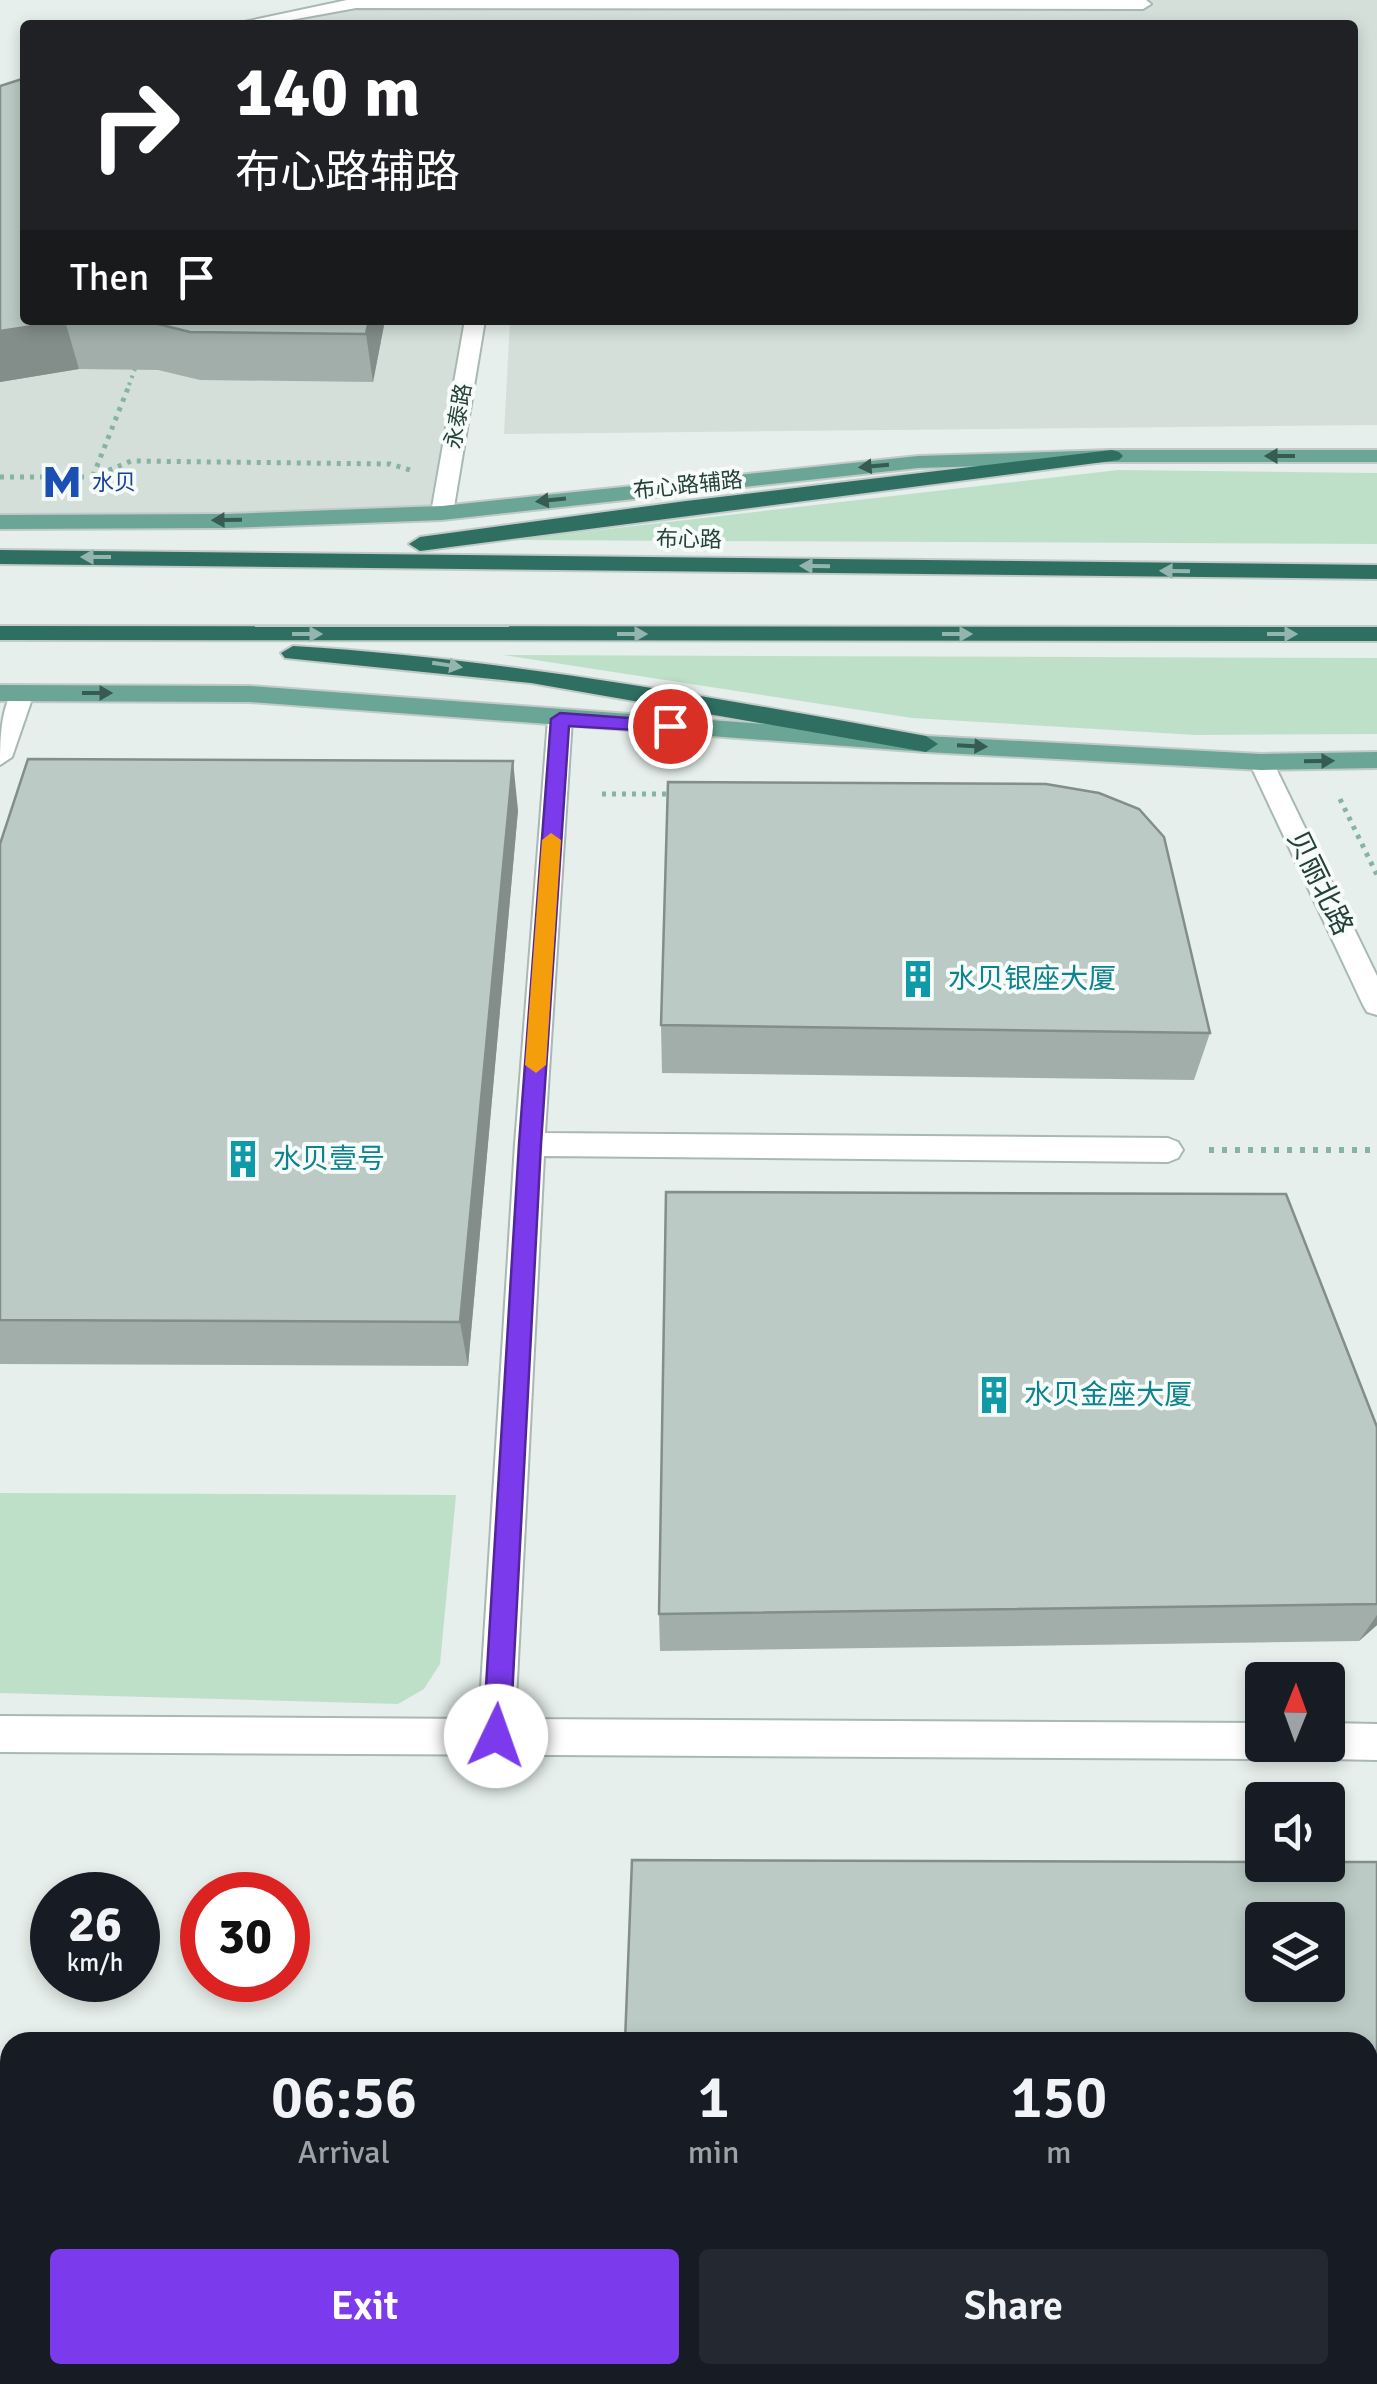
<!DOCTYPE html>
<meta charset="utf-8">
<style>
body{margin:0;font-family:Signika,"Noto Sans SC",sans-serif;background:#242831;color:#f1f3f6;height:100vh;display:flex;flex-direction:column;font-size:38px;white-space:nowrap}
*{box-sizing:border-box;margin:0}
p{font-size:32px;color:#9ea1a6}
.icon{flex:none;width:55px;height:55px;fill:none;stroke:currentColor;stroke-width:2;stroke-linecap:round;stroke-linejoin:round}
.map{position:relative;flex:1;overflow:hidden}
.sheet{position:absolute;left:0px;top:2032px;width:1378px;height:352px;display:flex;flex-direction:column;background:#171b24;border-radius:30px 30px 0 0;box-shadow:0 5px 15px #0003}
.sheet>*{flex:none}
.banner{position:absolute;left:20px;top:20px;width:1338px;height:305px;border-radius:10px;box-shadow:0 5px 15px #0003;background:#202124;color:#fff;overflow:hidden}
.needle{width:65px;rotate:1deg}
.controls{position:absolute;left:1245px;top:1662px;display:grid;gap:20px}
.controls a{display:grid;place-items:center;width:100px;height:100px;border-radius:10px;background:#171b24;box-shadow:0 5px 15px #0003;font-size:50px}
.speed{position:absolute;left:30px;top:1872px;display:flex;gap:20px;font-size:50px;font-weight:700;text-align:center}
.speed>*{display:grid;place-content:center;width:130px;height:130px;border-radius:50%;background:#171b24;box-shadow:0 5px 15px #0003;line-height:1}
.speed small{font-size:25px;font-weight:400}
.speed .limit{border:15px solid #d22;background:#fff;color:#111}
.pin{position:absolute;display:grid;place-items:center;width:85px;height:85px;color:#fff;margin:-42px;border:5px solid #fff;border-radius:50%;box-shadow:0 2px 10px #0007}
.me{position:absolute;width:110px;margin:-55px;rotate:3deg;stroke-linejoin:round;filter:drop-shadow(0 0 8px #0008)}
.turn{display:flex;align-items:center;gap:35px;height:210px;padding:0 50px;font-size:45px}
.turn .icon{width:130px;height:130px;stroke-width:2.5}
.turn b{display:block;font-size:70px;line-height:85px}
.then{display:flex;align-items:center;height:95px;padding:0 50px;background:#0003;gap:20px;font-size:38px}
.eta{display:flex;justify-content:space-evenly;align-items:center;height:170px;text-align:center}
.eta b{font-size:60px;font-weight:600;line-height:70px}
.action{display:flex;gap:20px;margin-top:auto;padding:20px 50px}
.action a{flex:1;height:115px;border-radius:10px;background:#7c3aed;color:#fff;font-size:40px;font-weight:600;line-height:115px;text-align:center}
.action a+a{background:#242831;color:#f1f3f6}
.map>svg:first-child{display:block}
.built{fill:#d4dfda}
.green{fill:#bfe0c8}
.lines{fill:none;stroke-linecap:round;stroke-linejoin:round}
.minor-casing{stroke:#a8b8b2;stroke-width:4}
.major-casing{stroke:#c2cac8;stroke-width:4}
.highway-casing{stroke:#c2cac8;stroke-width:4}
.path-far2{stroke:#86b3a5;stroke-width:4;stroke-dasharray:2.5 5;stroke-linecap:butt}
.path-far1{stroke:#86b3a5;stroke-width:5;stroke-dasharray:4 6;stroke-linecap:butt}
.path{stroke:#86b3a5;stroke-width:6;stroke-dasharray:5 8;stroke-linecap:butt}
.minor{fill:#fff;fill-rule:evenodd}
.major{fill:#6aa596;fill-rule:evenodd}
.highway{fill:#2f6f62;fill-rule:evenodd}
.wall{fill:#a1aea9}
.shaded-wall{fill:#838d89}
.building{fill:#bbcac4;stroke:#838d89;stroke-width:2.5;fill-rule:evenodd}
.oneway{fill:#365b51}
.oneway2{fill:#93b5ae}
.route{fill:#7c3aed;stroke:#51269a;stroke-width:2.5}
.slow{fill:#f59e0b}
.labels{text-anchor:middle;dominant-baseline:central;stroke-width:8;stroke-linejoin:round;paint-order:stroke}
.far-street-label{font-size:22px;fill:#24423a;stroke:#f7fbf9}
.far-transit-label{font-size:22px;fill:#164399;stroke:#f7fbf9;text-anchor:start}
.street-label{font-size:28px;fill:#24423a;stroke:#f7fbf9}
.culture-label{font-size:28px;fill:#0d838f;stroke:#f7fbf9;text-anchor:start}
</style>
<div class="map">
<svg width="1377" height="2384" viewBox="0 0 1377 2384">
<rect width="100%" height="100%" fill="#e6efeb"/>
<!-- built -->
<g class="built">
<polygon points="527,0 1377,0 1377,425 504,434 510,320 1352,320 1352,25 238,25 356,3"/>
<polygon points="0,101 25,320 475,320 442,513 0,518"/>
</g>
<!-- green -->
<g class="green">
<polygon points="1118,470 1377,473 1377,544 512,540"/>
<polygon points="503,655 1377,658 1377,734 1196,735 912,718"/>
<polygon points="0,1493 456,1495 440,1664 424,1689 398,1704 0,1693"/>
</g>
<g class="lines">
<!-- minor casing -->
<g class="minor-casing">
<g id="minor">
<polygon points="347,0 1146,0 1151,4 1143,9 356,8 263,25 230,25"/>
<polygon points="465,320 485,320 453,513 442,520 431,513"/>
<path d="M22 685 34 693 12 757 0 765C0 743 0 693 22 685Z"/>
<polygon points="560,711 572,719 545,1133 1168,1138 1178,1142 1183,1150 1178,1158 1168,1162 544,1156 515,1719 1262,1723 1262,1745 1279,1745 1275,1754 1262,1759 0,1752 0,1716 479,1719 515,1144 548,719"/>
<polygon points="1261,754 1273,762 1377,976 1377,1015 1367,1012 1363,1005 1249,762"/>
<polygon points="1328,1723 1377,1724 1377,1760 1328,1759 1315,1754 1311,1745 1328,1745"/>
</g>
</g>
<!-- major casing -->
<g class="major-casing">
<g id="major">
<polygon points="1112,450 1377,450 1377,462 1112,462 918,468 442,520 226,528 0,529 0,515 226,514 442,506 918,456"/>
<polygon points="0,685 250,686 926,736 1261,754 1377,752 1377,768 1261,770 926,752 250,702 0,701"/>
</g>
</g>
<!-- highway casing -->
<g class="highway-casing">
<g id="highway">
<polygon points="1112,450 1119,452 1123,456 1119,460 420,551 409,544 420,537 686,501"/>
<polygon points="0,550 1377,565 1377,579 0,564"/>
<polygon points="0,626 1377,627 1377,641 0,640"/>
<path d="M293 646C507 659 716 698 926 736L938 744 926 752 531 683 285 658 281 653Z"/>
</g>
</g>
<!-- path-far2 -->
<polyline class="path-far2" points="129,385 135,369"/>
<!-- path-far1 -->
<g class="path-far1">
<polyline points="93,476 130,383"/>
<polyline points="0,477 93,477 131,461 390,464 410,470"/>
<polyline points="602,794 672,794"/>
<polyline points="1340,799 1377,875"/>
</g>
<!-- path -->
<polyline class="path" points="1209,1150 1377,1150"/>
<!-- minor -->
<use href="#minor" class="minor"/>
<!-- major -->
<use href="#major" class="major"/>
<!-- highway -->
<use href="#highway" class="highway"/>
</g>
<!-- wall -->
<g class="wall">
<polygon points="0,86 385,320 373,382 200,380 158,370 79,369 0,382"/>
<polygon points="518,810 468,1366 0,1364 0,844"/>
<polygon points="661,1025 1210,1033 1194,1080 662,1073"/>
<polygon points="1377,1427 1377,1625 1359,1641 660,1651 659,1614"/>
<polygon points="1377,1862 1377,2213 1368,2213 1368,2042"/>
</g>
<!-- shaded-wall -->
<g class="shaded-wall">
<polygon points="369,320 385,320 373,382 366,334"/>
<polygon points="65,321 79,369 0,382 0,331"/>
<polygon points="513,761 518,810 468,1366 460,1322"/>
<polygon points="1377,1615 1377,1625 1359,1641"/>
</g>
<!-- building -->
<g class="building">
<polygon points="25,78 25,320 369,320 366,334 190,332 146,321 65,321 0,331 0,86"/>
<polygon points="28,759 513,761 460,1322 0,1320 0,844"/>
<polygon points="668,782 1046,784 1099,793 1139,809 1164,837 1210,1033 661,1025"/>
<polygon points="666,1192 1286,1194 1377,1427 1377,1604 659,1614"/>
<path d="M632 1860 1262 1862V1865H1328V1862H1377V2195H1368V2042H625ZM1262 1920H1328V1985H1262Z"/>
</g>
<!-- one-way arrows -->
<defs><path id="oneway-solid" d="M-6-.8H1V-3.2L6.5 0L1 3.2V.8H-6Z" transform="scale(2.5)"/></defs>
<g class="oneway">
<use href="#oneway-solid" transform="translate(1280 456) rotate(180)"/>
<use href="#oneway-solid" transform="translate(874 466) rotate(175)"/>
<use href="#oneway-solid" transform="translate(551 500) rotate(174)"/>
<use href="#oneway-solid" transform="translate(227 520) rotate(179)"/>
<use href="#oneway-solid" transform="translate(97 693)"/>
<use href="#oneway-solid" transform="translate(972 746) rotate(3)"/>
<use href="#oneway-solid" transform="translate(1319 761) rotate(-1)"/>
</g>
<g class="oneway2">
<use href="#oneway-solid" transform="translate(96 557) rotate(180)"/>
<use href="#oneway-solid" transform="translate(815 566) rotate(-179)"/>
<use href="#oneway-solid" transform="translate(1175 571) rotate(-179)"/>
<use href="#oneway-solid" transform="translate(307 634)"/>
<use href="#oneway-solid" transform="translate(632 634)"/>
<use href="#oneway-solid" transform="translate(957 634)"/>
<use href="#oneway-solid" transform="translate(1282 634)"/>
<use href="#oneway-solid" transform="translate(447 665) rotate(9)"/>
</g>
<!-- route -->
<polygon class="route" points="560,713 670,721 679,726 670,732 569,726 541,1144 510,1736 506,1746 496,1750 487,1746 483,1736 519,1144 551,719"/>
<!-- slow -->
<polygon class="slow" points="551,833 561,840 546,1065 536,1073 525,1065 542,840"/>
<!-- icons -->
<defs>
<g id="metro-bare" transform="scale(3)"><path d="M-5.5 5V-5H-3L0 0L3-5H5.5V5H3V-.5L0 4L-3-.5V5Z" fill="#1a4fb4" stroke="#f7fbf9" stroke-width="2.5" paint-order="stroke"/></g>
<g id="building-bare" transform="scale(3)"><path d="M-4-6H4V6H1V3H-1V6H-4ZM-2.5-4.3h1.7v1.8h-1.7ZM.8-4.3h1.7v1.8H.8ZM-2.5-1h1.7V.8h-1.7ZM.8-1h1.7V.8H.8Z" fill="#0f9aa8" stroke="#f7fbf9" stroke-width="2.5" paint-order="stroke"/></g>
</defs>
<g fill-rule="evenodd">
<use href="#metro-bare" x="62" y="482"/>
<use href="#building-bare" x="918" y="979"/>
<use href="#building-bare" x="243" y="1159"/>
<use href="#building-bare" x="994" y="1395"/>
</g>
<g class="labels">
<!-- far-street labels -->
<g class="far-street-label">
<text transform="translate(458 416) rotate(-80)">永泰路</text>
<text transform="translate(688 485) rotate(-6)">布心路辅路</text>
<text transform="translate(689 539) rotate(1)">布心路</text>
</g>
<!-- far-transit labels -->
<g class="far-transit-label">
<text x="92" y="482">水贝</text>
</g>
<!-- street labels -->
<g class="street-label">
<text transform="translate(1320 883) rotate(64)">贝丽北路</text>
</g>
<!-- culture labels -->
<g class="culture-label">
<text x="948" y="979">水贝银座大厦</text>
<text x="273" y="1159">水贝壹号</text>
<text x="1024" y="1395">水贝金座大厦</text>
</g>
</g>
</svg>
<div class="controls">
<a><svg class="needle" viewBox="-14 -14 28 28"><path d="M0-13l5 13h-10z" fill="#e53935"/><path d="M0 13l5-13h-10z" fill="#9ea1a6"/></svg></a>
<a><svg class="icon" aria-label="sound" viewBox="0 0 24 24"><path d="M4 9h4l5-4v14l-5-4H4zM17 9q2 3 0 6"/></svg></a>
<a><svg class="icon" aria-label="layers" viewBox="0 0 24 24"><path d="M12 4l9 5-9 5-9-5zM3 14l9 5 9-5"/></svg></a>
</div>
<div class="speed"><div>26<small>km/h</small></div><div class="limit">30</div></div>
<div class="pin" style="left:670px;top:726px;background:#d93025"><svg class="icon" aria-label="arrive" viewBox="0 0 24 24"><path d="M6 21V4h12l-3 4 3 4H6"/></svg></div>
<svg class="me" style="left:496px;top:1736px" viewBox="-20 -20 40 40"><circle r="19" fill="#fff"/><path d="M0-13L10 11 0 6-10 11z" fill="#7c3aed"/></svg>
<div class="banner">
<div class="turn"><svg class="icon" aria-label="right" viewBox="0 0 24 24"><path d="M7 20v-9h11M14 6l5 5-5 5"/></svg><div><b>140 m</b>布心路辅路</div></div>
<div class="then">Then<svg class="icon" aria-label="arrive" viewBox="0 0 24 24"><path d="M6 21V4h12l-3 4 3 4H6"/></svg></div>
</div>
<section class="sheet">
<div class="eta">
<div><b>06:56</b><p>Arrival</p></div>
<div><b>1</b><p>min</p></div>
<div><b>150</b><p>m</p></div>
</div>
<div class="action"><a>Exit</a><a>Share</a></div>
</section>
</div>
